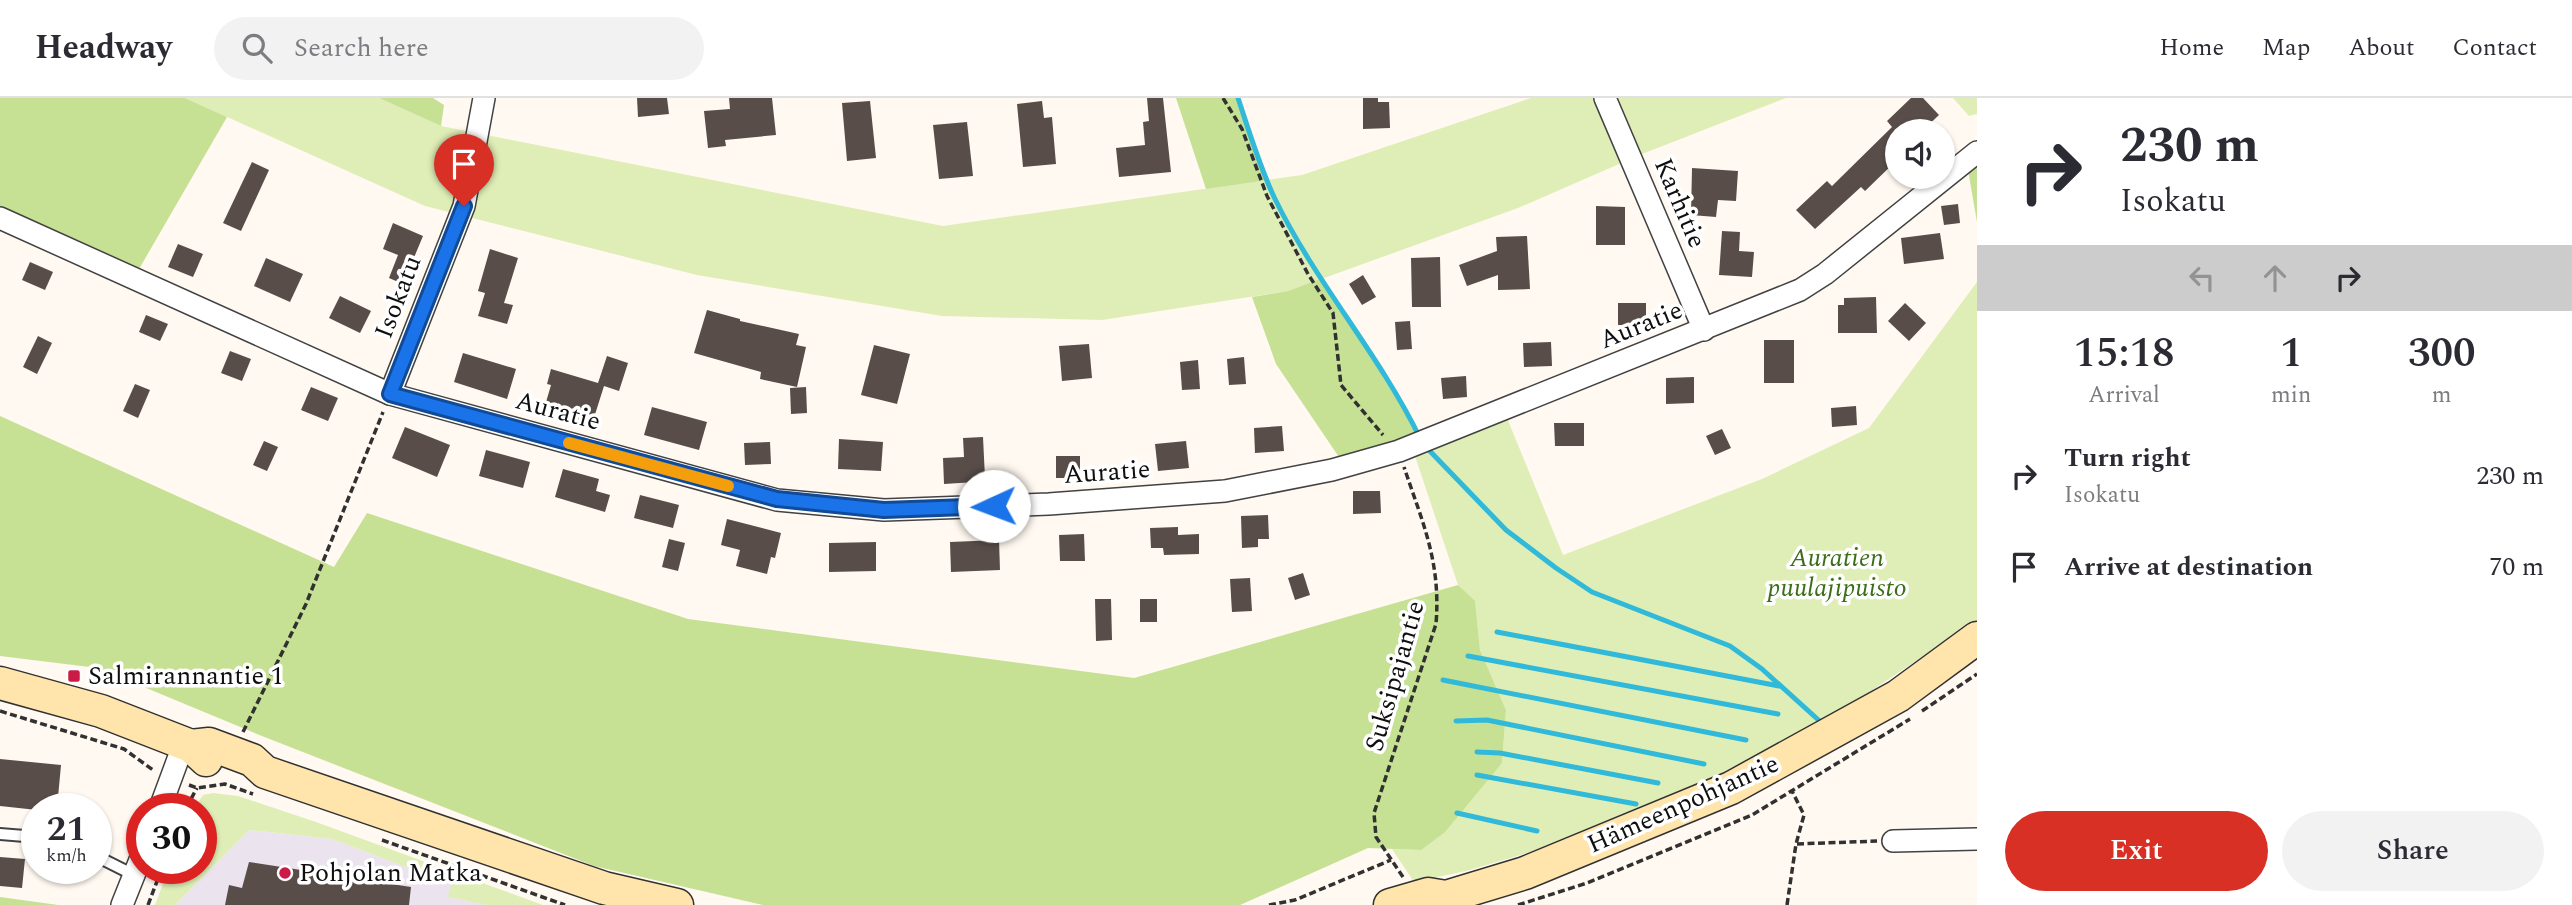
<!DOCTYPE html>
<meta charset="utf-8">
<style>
body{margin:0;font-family:Spectral,serif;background:#f2f2f3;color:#2b2b33;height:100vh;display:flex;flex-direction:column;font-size:26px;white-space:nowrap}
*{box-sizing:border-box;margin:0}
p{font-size:23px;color:#7c7c81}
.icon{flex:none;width:38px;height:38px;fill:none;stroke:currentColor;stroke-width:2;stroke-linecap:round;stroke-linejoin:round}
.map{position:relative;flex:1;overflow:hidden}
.side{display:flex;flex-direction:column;background:#fff;width:595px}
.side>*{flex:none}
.hud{background:#fff;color:#2b2b33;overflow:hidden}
.fabs{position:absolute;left:1885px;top:21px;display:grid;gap:14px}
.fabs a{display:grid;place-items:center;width:70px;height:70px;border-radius:50%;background:#fff;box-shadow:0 2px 5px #0004;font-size:35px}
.speed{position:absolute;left:21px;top:695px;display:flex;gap:14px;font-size:35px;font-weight:700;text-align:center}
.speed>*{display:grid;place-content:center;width:91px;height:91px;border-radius:50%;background:#fff;box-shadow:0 2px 5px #0004;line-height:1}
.speed small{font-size:18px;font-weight:400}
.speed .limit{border:10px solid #d22;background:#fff;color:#111}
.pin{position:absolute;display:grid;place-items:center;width:60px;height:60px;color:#fff;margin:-72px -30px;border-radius:50% 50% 50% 0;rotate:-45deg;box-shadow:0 0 7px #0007}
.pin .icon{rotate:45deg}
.me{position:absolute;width:77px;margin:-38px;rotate:268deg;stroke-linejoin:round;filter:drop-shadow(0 0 5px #0008)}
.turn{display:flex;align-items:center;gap:24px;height:147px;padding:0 28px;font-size:32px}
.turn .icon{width:91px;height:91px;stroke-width:2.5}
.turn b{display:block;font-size:49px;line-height:60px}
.lanes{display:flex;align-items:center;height:66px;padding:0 28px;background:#0003;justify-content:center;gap:35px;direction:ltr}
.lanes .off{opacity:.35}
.eta{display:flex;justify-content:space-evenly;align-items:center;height:119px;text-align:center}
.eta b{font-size:42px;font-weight:600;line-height:49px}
.primary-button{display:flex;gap:14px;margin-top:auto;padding:14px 28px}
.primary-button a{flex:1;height:80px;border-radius:42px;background:#d93025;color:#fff;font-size:28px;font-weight:600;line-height:80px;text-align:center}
.primary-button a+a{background:#f2f2f3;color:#2b2b33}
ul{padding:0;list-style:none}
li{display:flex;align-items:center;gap:21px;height:91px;padding:0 28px}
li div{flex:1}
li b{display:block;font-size:26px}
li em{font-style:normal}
header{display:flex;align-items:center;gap:42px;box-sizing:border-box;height:98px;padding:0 35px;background:#fff;border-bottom:2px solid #e1e1e2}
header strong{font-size:33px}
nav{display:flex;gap:38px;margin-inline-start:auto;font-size:24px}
.search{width:490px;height:63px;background:#f2f2f3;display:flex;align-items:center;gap:18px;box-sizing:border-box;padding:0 24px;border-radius:38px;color:#7c7c81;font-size:26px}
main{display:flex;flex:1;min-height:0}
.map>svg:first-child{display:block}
.industrial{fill:#ebe3ee}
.green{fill:#dfeeb6}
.forest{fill:#c6e094}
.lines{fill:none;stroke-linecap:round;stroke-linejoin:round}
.stream{stroke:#31b9d9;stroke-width:5}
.building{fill:#594d4a}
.service-casing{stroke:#424242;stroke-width:14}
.minor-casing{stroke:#424242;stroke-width:24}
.secondary-casing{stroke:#313131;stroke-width:35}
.path{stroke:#313131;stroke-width:3.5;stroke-dasharray:7 3.5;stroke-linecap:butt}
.service{stroke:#fff;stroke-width:10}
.minor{stroke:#fff;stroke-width:21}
.secondary{stroke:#ffe5ac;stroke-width:32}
.route-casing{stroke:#114b97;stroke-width:18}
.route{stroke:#1a73e8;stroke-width:12}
.slow{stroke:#f59e0b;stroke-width:12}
.poi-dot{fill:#cc1a47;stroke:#fff;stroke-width:2.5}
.labels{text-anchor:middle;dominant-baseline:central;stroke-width:7;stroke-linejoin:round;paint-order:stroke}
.street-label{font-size:26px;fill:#0f0f0f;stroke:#fff}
.park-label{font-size:26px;font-style:italic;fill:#3c6e19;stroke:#fff}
.poi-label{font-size:26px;fill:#0f0f0f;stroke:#fff;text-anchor:start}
</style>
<header>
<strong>Headway</strong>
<div class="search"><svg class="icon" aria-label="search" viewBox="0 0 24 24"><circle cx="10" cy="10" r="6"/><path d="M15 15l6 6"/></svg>Search here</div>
<nav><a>Home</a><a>Map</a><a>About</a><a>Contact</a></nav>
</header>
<main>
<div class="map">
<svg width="1977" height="807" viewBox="0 0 1977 807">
<rect width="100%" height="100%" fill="#fff9f1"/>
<!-- industrial -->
<polygon class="industrial" points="249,732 332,741 452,786 449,799 487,807 175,807"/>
<!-- green -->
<g class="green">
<polygon points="185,0 379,0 441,28 943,128 1302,77 1531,0 1786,0 1642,56 1518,110 1288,193 1102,222 942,218 697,177 425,108"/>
<polygon points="1953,0 1977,0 1977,16 1969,18"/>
<polygon points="1977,184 1977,522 1826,623 1683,698 1524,756 1466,773 1414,784 1392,751 1421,752 1502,665 1506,612 1480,552 1475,504 1458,487 1414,355 1507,320 1563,457 1762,381 1869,330"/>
<polygon points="213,695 238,698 316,724 543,807 487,807 448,799 451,786 332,741 249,732 175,807 155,807 169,770 201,770 201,710 194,710 203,697"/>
</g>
<!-- forest -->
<g class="forest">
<polygon points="0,0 185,0 227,19 139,171 0,112"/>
<polygon points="379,0 433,0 444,7 441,28"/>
<polygon points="1176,0 1238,0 1268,82 1206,91"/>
<polygon points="1977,66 1977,124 1968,72"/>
<polygon points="1323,180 1398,297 1417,335 1345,368 1276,266 1252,199 1288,193"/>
<polygon points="0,318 334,469 367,415 688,521 1134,580 1458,487 1475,503 1480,552 1506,612 1502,665 1445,734 1421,752 1368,750 1240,807 763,807 594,768 262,638 98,570 0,558"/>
<polygon points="0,799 58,807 0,807"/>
</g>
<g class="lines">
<!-- stream -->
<g class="stream">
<path d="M1238 0C1249 33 1260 70 1275 101 1316 185 1379 256 1420 340"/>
<polyline points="1425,348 1506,432 1556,470 1592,494 1730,548 1762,571 1824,627"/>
<polyline points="1497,534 1779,588"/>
<polyline points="1468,558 1778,616"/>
<polyline points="1443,582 1746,642"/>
<polyline points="1456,623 1487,622 1704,666"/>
<polyline points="1477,654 1500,655 1658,685"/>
<polyline points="1477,677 1636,706"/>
<polyline points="1457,715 1537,733"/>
</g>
</g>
<!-- building -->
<g class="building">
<polygon points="637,0 667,0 669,16 638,19"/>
<polygon points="729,0 772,0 776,37 725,42 726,48 708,50 704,13 730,11"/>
<polygon points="1147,0 1163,0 1171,74 1119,79 1116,50 1145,47 1143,24 1149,23"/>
<polygon points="1363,0 1378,0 1378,4 1389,4 1390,30 1363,31"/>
<polygon points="1911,0 1923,0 1939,17 1922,33 1897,33 1897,62 1865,93 1861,89 1815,131 1796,112 1827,83 1832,88 1892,29 1887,23"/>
<polygon points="870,3 876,60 847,63 842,5"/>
<polygon points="1042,3 1044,20 1052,19 1056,66 1023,69 1017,6"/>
<polygon points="967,24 973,78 939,81 933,27"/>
<polygon points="252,64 269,72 241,133 223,125"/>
<polygon points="1692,70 1738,73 1736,103 1718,102 1716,119 1691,117"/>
<polygon points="1958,106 1960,125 1944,127 1941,108"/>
<polygon points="1596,108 1625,109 1625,147 1596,147"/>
<polygon points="393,125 423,138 403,186 389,180 398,157 383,151"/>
<polygon points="1722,133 1740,134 1739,153 1754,154 1752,179 1719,177"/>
<polygon points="1940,135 1944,161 1904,166 1901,140"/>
<polygon points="1527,138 1530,191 1498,192 1498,177 1467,188 1459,167 1497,153 1496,139"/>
<polygon points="178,146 203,156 193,179 168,169"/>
<polygon points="490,151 518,160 504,205 513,207 507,226 478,218 485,195 478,193"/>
<polygon points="1440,159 1441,209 1412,209 1411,160"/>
<polygon points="266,160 303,176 290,204 254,188"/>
<polygon points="30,164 53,174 45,192 22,182"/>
<polygon points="1363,177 1376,199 1362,207 1349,186"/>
<polygon points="340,198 371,213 360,235 329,220"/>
<polygon points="1876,199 1877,235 1838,235 1838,207 1844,207 1844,200"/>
<polygon points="1618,205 1646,205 1646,228 1618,227"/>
<polygon points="1905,205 1926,225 1909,243 1888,223"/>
<polygon points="707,212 740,221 740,223 799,236 796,247 806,249 797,289 760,281 761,274 694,255"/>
<polygon points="146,217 168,226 160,243 139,234"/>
<polygon points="1410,223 1412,251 1397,252 1395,224"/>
<polygon points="38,238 52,245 37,276 23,269"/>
<rect x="1764" y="242" width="30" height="43"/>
<polygon points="1551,244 1552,268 1524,269 1523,245"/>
<polygon points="1089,246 1092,280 1062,283 1059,248"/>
<polygon points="874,247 910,256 897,306 861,297"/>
<polygon points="230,253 251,261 242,283 221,275"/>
<polygon points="463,255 516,271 507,301 454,284"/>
<polygon points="607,258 628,265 619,293 604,288 592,326 544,311 551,287 547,286 551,271 598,285"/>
<polygon points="1244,259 1246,286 1229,287 1227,261"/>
<polygon points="1198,262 1200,291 1182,292 1180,264"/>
<polygon points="1466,278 1467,299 1443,301 1441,280"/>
<polygon points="1694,279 1694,305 1666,306 1666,280"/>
<polygon points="135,286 150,292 138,320 123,313"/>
<polygon points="311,289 338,300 328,323 301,312"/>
<polygon points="806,289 807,315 791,316 790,290"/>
<polygon points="1856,308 1857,327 1832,329 1831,310"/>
<polygon points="652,309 707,324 699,352 644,337"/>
<polygon points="1554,325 1584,325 1584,348 1555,348"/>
<polygon points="1282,328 1284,353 1255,355 1254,330"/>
<polygon points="405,329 450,347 437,379 392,360"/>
<polygon points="1722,331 1731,350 1715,357 1706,338"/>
<polygon points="983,339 985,380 975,380 976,384 944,386 943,360 964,359 963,340"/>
<polygon points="839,341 883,344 881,373 838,371"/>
<polygon points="264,343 278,349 267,373 253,367"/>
<polygon points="1186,343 1189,370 1158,373 1155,346"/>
<polygon points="770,344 771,366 745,367 744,345"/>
<polygon points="486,352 530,364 523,390 479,378"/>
<rect x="1056" y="358" width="24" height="22"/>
<polygon points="563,371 599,381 596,393 610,397 605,414 555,399"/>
<polygon points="1353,393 1380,393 1381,415 1353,416"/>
<polygon points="640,397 679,407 673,430 634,420"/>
<polygon points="1268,417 1269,441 1258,441 1258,449 1242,450 1241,418"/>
<polygon points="727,421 781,435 775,460 771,459 767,476 736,468 740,452 721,447"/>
<polygon points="1178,429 1178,437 1199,436 1199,456 1164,457 1163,450 1151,450 1150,430"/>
<polygon points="1084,436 1085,463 1060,463 1059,437"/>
<polygon points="669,441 685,445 678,473 662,469"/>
<polygon points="999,442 1000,472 951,474 950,444"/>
<polygon points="876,444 876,473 829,474 829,445"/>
<polygon points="1303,475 1310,497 1295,502 1288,480"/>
<polygon points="1250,480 1252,513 1232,514 1230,481"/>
<polygon points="1095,501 1111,501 1112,542 1096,543"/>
<rect x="1140" y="501" width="17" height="23"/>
<polygon points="0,661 61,667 57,710 37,712 0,708"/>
<polygon points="0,759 25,761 22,790 0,788"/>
<polygon points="249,764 411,789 409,807 225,807 229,787 242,790"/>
</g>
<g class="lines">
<!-- service casing -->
<g class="service-casing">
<g id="service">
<polyline points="0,736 37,739"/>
<polyline points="96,758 134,777"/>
</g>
</g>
<!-- minor casing -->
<g class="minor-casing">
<g id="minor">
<polyline points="1605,0 1704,232"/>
<polyline points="0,120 390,296 777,402 884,412 1049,406 1225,393 1332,372 1399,353 1800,192 1825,176 1977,54"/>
<polyline points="390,296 464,108 484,0"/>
<polyline points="160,710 184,645"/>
<polyline points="1893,743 1977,741"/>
<polyline points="122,807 142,757"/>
</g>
</g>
<!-- secondary casing -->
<g class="secondary-casing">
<g id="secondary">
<polyline points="0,585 101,613 191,648 206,662"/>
<polyline points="191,648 209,646 252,662 265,674 604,790 677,807"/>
<polyline points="1390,807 1428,796 1446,799 1525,775 1731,690 1898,598 1977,540"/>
</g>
</g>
<!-- path -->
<g class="path">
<polyline points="1223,0 1242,31 1267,98 1308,176 1333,215 1341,287 1383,337"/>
<polyline points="0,613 124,651 153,672"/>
<polyline points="1922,613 1977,576"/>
<polyline points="243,634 306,506 383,314"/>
<polyline points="189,687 197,690 225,686 253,696"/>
<polyline points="186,710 197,690"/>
<polyline points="382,742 565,807"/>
<polyline points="1797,746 1877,743"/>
<path d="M1403 779 1376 739 1374 715 1436 526C1441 464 1423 426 1404 369"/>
<polyline points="148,807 162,770"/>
<polyline points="1269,807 1295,802 1391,762"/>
<polyline points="1518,807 1587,785 1752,717 1910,621"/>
<polyline points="1787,807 1796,746 1804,717 1792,693"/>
</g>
<!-- service -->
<use href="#service" class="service"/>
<!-- minor -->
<use href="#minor" class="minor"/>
<!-- secondary -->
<use href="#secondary" class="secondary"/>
</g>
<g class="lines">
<!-- route casing -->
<g class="route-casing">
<polyline id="route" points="464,108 390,296 777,401 884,412 994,408"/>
</g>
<!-- route -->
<use href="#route" class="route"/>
<!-- slow -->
<polyline class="slow" points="569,345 728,388"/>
</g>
<!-- markers -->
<g class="poi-dot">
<rect x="67" y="571" width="14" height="14" rx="3.5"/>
<circle cx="285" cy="775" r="7"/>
</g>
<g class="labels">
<!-- street labels -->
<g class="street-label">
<text transform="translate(1680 105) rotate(67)">Karhitie</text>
<text transform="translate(398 199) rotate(-69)">Isokatu</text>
<text transform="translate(1641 227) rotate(-22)">Auratie</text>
<text transform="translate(558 313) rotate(15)">Auratie</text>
<text transform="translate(1107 374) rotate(-4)">Auratie</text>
<text transform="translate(1395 578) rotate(-74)">Suksipajantie</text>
<text transform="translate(1683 706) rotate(-24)">Hämeenpohjantie</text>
</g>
<!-- park labels -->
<g class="park-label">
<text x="1837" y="460">Auratien<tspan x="1837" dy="30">puulajipuisto</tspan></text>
</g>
<!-- poi labels -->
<g class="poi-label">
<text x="88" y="578">Salmirannantie 1</text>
<text x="299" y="775">Pohjolan Matka</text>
</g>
</g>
</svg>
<div class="fabs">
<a><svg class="icon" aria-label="sound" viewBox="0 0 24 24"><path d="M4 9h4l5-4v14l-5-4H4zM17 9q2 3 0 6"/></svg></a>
</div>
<div class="speed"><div>21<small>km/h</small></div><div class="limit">30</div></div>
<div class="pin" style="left:464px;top:108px;background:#d93025"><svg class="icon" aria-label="arrive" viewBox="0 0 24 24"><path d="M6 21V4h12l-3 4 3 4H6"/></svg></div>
<svg class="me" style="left:994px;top:408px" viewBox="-20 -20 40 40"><circle r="19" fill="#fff"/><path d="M0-13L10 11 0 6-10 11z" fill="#1a73e8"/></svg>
</div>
<section class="side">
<div class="hud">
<div class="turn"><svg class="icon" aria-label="right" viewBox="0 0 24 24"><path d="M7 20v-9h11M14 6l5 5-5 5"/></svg><div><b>230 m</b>Isokatu</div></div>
<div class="lanes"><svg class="icon off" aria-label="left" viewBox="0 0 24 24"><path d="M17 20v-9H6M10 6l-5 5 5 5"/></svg><svg class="icon off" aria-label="ahead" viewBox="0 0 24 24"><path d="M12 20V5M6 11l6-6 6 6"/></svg><svg class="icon" aria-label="right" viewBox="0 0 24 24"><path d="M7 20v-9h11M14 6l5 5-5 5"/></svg></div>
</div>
<div class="eta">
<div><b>15:18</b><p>Arrival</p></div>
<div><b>1</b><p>min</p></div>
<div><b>300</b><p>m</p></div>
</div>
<ul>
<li><svg class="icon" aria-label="right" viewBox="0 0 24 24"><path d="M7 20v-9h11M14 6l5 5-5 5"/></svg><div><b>Turn right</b><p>Isokatu</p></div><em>230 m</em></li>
<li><svg class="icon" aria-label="arrive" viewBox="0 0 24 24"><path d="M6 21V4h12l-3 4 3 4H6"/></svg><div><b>Arrive at destination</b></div><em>70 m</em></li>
</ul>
<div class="primary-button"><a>Exit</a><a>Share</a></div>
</section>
</main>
